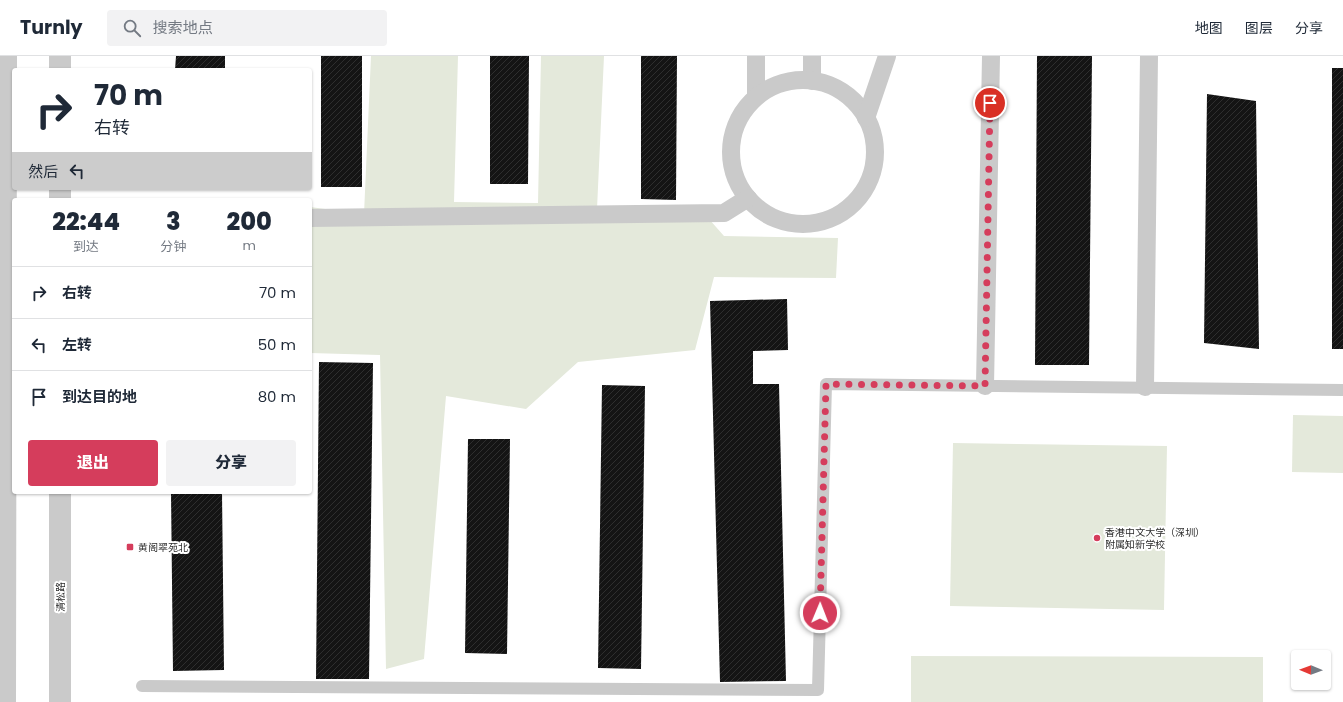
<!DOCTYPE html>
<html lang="zh">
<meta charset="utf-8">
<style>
body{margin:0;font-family:Poppins,"Noto Sans SC",sans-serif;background:#f2f2f3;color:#1f2937;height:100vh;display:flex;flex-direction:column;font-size:15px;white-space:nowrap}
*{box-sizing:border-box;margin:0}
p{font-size:13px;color:#747a83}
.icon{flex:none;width:22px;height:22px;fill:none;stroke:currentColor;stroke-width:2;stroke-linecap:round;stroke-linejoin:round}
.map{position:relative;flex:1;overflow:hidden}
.drawer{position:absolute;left:12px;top:142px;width:300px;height:296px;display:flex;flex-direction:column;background:#fff;border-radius:4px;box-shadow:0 1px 3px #0004}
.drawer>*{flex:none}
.top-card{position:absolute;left:12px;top:12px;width:300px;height:122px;border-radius:4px;box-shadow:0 1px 3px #0004;background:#fff;color:#1f2937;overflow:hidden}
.needle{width:26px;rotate:271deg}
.controls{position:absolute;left:1291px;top:594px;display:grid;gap:8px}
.controls a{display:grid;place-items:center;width:40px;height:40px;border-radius:4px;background:#fff;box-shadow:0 1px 3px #0004;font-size:20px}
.pin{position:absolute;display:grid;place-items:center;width:34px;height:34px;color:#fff;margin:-17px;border:2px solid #fff;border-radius:50%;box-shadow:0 1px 4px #0007}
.me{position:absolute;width:44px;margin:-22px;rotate:1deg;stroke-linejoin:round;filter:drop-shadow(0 0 3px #0008)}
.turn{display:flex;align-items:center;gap:14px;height:84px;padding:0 16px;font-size:18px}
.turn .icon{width:52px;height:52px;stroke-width:2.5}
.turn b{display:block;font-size:28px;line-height:34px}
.then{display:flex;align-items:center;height:38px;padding:0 16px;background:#0003;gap:8px;font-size:15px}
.eta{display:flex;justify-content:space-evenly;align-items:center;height:68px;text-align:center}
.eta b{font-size:24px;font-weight:800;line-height:28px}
.cta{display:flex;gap:8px;margin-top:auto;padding:8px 16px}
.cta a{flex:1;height:46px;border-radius:4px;background:#d53d5c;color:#fff;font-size:16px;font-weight:800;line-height:46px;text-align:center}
.cta a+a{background:#f2f2f3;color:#1f2937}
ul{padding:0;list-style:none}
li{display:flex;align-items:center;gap:12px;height:52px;padding:0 16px;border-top:1px solid #e0e1e3}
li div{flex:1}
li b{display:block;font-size:15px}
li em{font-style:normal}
header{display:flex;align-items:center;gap:24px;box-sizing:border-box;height:56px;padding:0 20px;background:#fff;border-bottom:1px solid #e0e1e3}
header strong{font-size:19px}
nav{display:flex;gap:22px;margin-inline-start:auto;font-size:14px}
.search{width:280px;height:36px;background:#f2f2f3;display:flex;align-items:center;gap:10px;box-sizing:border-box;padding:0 14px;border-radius:4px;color:#747a83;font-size:15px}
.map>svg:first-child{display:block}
.garden{fill:#e4e9db}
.building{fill:url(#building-hatch)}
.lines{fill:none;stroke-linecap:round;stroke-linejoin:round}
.service{stroke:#cacaca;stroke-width:12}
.pedestrian{stroke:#cacaca;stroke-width:18}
.tertiary{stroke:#cacaca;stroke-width:22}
.route{stroke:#d53d5c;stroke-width:7;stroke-dasharray:0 12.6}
.poi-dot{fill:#d53d5c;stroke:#fff;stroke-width:1.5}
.labels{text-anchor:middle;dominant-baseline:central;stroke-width:4;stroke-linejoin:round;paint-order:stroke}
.poi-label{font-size:10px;fill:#2d2d2d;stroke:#fff;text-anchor:start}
.street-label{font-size:10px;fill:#2d2d2d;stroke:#fff}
</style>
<header>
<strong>Turnly</strong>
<div class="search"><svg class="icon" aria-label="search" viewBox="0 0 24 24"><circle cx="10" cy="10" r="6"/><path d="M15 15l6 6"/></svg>搜索地点</div>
<nav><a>地图</a><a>图层</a><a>分享</a></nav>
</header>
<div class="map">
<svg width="1343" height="646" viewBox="0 0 1343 646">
<defs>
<pattern id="building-hatch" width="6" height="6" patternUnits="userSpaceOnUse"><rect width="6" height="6" fill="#141414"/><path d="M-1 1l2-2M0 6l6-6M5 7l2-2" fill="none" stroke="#2e2e2e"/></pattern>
</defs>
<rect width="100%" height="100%" fill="#fff"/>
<!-- garden -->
<g class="garden">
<polygon points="371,0 458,0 454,146 538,147 541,0 604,0 597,153 701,154 724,180 838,182 836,222 714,221 695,294 578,306 526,353 446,340 424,603 386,613 380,299 310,297 310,151 364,158"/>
<polygon points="1293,359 1343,360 1343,417 1292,416"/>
<polygon points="953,387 1167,390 1164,554 950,550"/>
<polygon points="911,600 1263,601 1263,646 911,646"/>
</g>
<!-- building -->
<g class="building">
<polygon points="176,0 225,0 225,14 175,14"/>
<rect x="321" y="0" width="41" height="131"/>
<polygon points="490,0 529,0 528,128 490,128"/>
<polygon points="641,0 677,0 676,144 641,143"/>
<polygon points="1037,0 1092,0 1089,309 1035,309"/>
<rect x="1332" y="12" width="11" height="281"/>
<polygon points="1207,38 1256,45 1259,293 1204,287"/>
<polygon points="787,243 788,294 753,295 753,328 779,328 786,625 720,626 710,245"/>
<polygon points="319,306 373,307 369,623 316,623"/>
<polygon points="602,329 645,330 641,613 598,612"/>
<polygon points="468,383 510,383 507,598 465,597"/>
<polygon points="171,436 222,436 224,614 173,615"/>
</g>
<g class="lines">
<!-- service -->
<polyline class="service" points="142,630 818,634 826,328 1343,334"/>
<!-- pedestrian -->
<g class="pedestrian">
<polyline points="756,0 756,40"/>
<polyline points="812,0 812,25"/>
<circle cx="803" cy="96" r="72"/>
<polyline points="866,62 887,0"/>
<polyline points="310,162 724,157 748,142"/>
<polyline points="985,330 991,0"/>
<polyline points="1145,331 1149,0"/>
</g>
<!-- tertiary -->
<g class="tertiary">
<polyline points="60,14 60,0"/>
<polyline points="60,144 60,132"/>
<polyline points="5,646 6,0"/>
<polyline points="60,646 60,436"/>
</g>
</g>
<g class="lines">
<!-- route -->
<polyline class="route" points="820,557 826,328 985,330 990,47"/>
</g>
<!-- markers -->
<g class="poi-dot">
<circle cx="1097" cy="482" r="4"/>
<rect x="126" y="487" width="8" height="8" rx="2"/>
</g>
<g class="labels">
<!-- poi labels -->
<g class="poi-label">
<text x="1105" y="476">香港中文大学（深圳）<tspan x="1105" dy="12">附属知新学校</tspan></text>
<text x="138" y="491">黄阁翠苑北</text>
</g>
<!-- street labels -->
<g class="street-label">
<text transform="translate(60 541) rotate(-90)">清松路</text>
</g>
</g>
</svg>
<div class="controls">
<a><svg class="needle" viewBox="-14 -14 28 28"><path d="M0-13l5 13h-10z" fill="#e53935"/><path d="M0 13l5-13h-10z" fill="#747a83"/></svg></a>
</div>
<div class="pin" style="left:990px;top:47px;background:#d93025"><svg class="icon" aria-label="arrive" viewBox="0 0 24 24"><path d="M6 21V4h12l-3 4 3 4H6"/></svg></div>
<svg class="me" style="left:820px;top:557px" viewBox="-20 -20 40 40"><circle r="17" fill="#d53d5c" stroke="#fff" stroke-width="3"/><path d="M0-11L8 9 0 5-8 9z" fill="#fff"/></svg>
<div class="top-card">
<div class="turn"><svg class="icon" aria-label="right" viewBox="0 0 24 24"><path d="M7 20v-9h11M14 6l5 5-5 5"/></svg><div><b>70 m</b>右转</div></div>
<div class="then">然后<svg class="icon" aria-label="left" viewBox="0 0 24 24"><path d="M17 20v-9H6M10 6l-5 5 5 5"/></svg></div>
</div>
<section class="drawer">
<div class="eta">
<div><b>22:44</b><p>到达</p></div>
<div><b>3</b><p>分钟</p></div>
<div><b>200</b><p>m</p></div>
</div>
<ul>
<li><svg class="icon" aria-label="right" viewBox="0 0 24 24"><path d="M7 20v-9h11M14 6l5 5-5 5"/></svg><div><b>右转</b></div><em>70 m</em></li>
<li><svg class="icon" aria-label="left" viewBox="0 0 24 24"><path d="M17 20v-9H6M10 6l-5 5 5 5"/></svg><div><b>左转</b></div><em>50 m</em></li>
<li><svg class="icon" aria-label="arrive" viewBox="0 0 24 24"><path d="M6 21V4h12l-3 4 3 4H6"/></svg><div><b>到达目的地</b></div><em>80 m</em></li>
</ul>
<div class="cta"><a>退出</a><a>分享</a></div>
</section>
</div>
